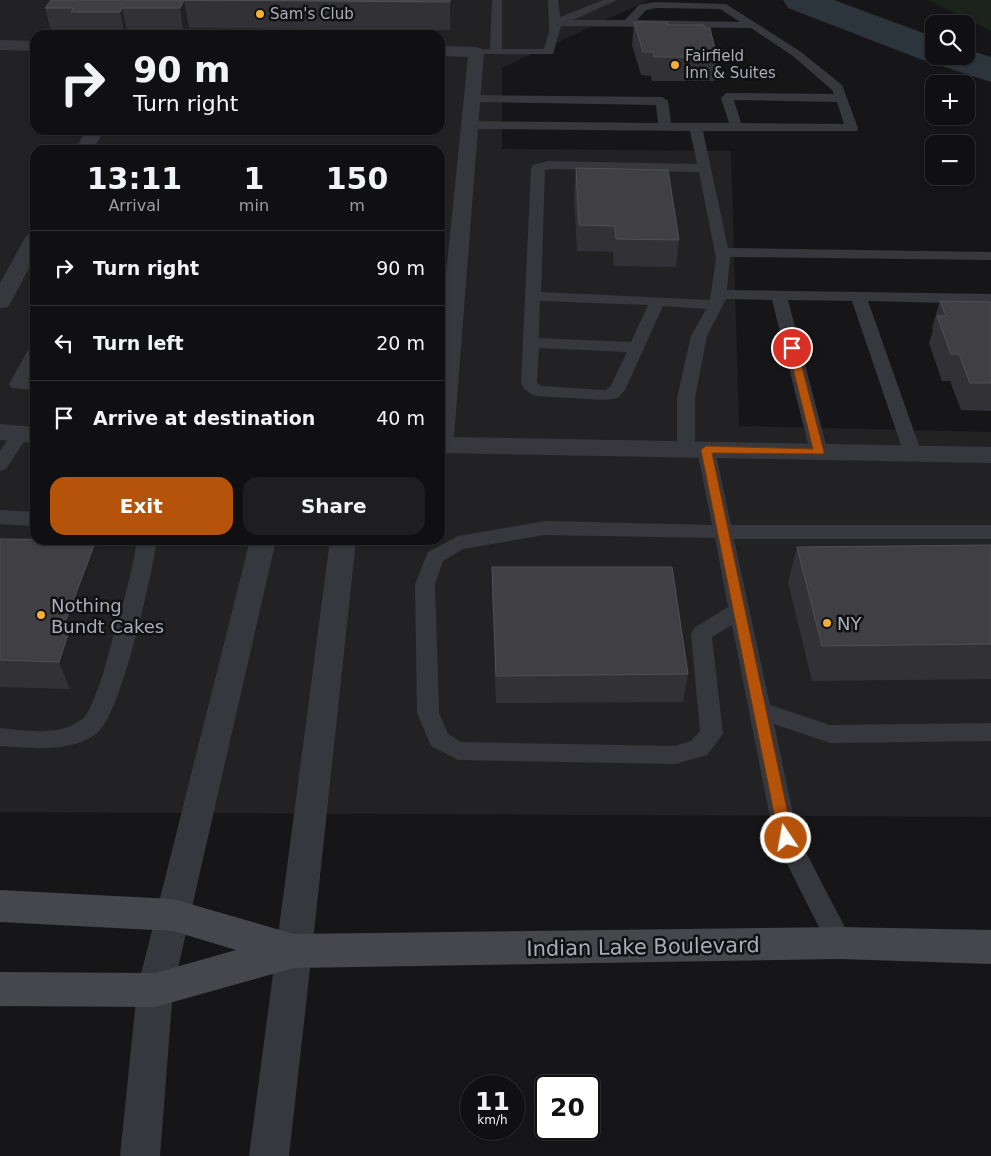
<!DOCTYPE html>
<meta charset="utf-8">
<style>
body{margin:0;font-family:"DejaVu Sans",sans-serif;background:#1e1e20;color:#f1f3f6;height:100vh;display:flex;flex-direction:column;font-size:19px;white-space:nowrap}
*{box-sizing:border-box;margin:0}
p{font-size:16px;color:#9c9d9f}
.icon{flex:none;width:28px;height:28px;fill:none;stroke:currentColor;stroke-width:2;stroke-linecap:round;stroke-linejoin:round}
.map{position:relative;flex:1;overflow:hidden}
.details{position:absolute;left:30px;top:145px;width:415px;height:400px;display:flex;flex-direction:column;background:#101012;border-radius:15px;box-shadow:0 1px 4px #0004,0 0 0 1px #303032}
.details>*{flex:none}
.top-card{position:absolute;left:30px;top:30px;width:415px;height:105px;border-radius:15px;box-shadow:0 1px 4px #0004,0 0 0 1px #303032;background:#101012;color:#f1f3f6;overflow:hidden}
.buttons{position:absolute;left:925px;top:15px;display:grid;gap:10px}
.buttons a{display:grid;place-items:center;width:50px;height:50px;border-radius:10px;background:#101012;box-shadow:0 1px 4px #0004,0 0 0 1px #303032;font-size:25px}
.speed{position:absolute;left:460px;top:1075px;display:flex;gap:10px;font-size:25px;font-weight:700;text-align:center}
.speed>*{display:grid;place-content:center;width:65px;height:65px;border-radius:50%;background:#101012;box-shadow:0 1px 4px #0004,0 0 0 1px #303032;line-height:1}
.speed small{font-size:12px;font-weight:400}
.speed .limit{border:2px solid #111;border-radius:8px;background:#fff;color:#111}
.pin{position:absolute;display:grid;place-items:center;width:42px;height:42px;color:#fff;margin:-21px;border:2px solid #fff;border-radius:50%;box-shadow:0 1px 5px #0007}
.me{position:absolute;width:55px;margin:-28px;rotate:348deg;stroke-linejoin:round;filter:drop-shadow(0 0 4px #0008)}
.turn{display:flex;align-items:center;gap:18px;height:105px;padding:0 20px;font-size:22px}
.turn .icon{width:65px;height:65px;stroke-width:2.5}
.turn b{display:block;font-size:35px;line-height:42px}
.eta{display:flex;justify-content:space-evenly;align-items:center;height:85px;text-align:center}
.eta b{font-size:30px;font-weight:700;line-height:35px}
.button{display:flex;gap:10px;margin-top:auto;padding:10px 20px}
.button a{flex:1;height:58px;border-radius:15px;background:#b45309;color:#fff;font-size:20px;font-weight:700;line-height:58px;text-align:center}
.button a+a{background:#1e1e20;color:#f1f3f6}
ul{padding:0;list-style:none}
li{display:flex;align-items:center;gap:15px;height:75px;padding:0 20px;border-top:1px solid #303032}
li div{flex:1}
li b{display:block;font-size:19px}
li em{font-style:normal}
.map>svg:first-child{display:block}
.built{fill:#222225;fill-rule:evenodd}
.green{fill:#1c231d}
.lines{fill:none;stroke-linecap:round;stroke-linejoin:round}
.river{fill:#2c353c;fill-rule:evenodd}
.service{fill:#37383d;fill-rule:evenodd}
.minor{fill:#37383d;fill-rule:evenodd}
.tertiary{fill:#37383d;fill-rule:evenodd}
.secondary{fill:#45474d;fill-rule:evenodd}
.wall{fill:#323236}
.shaded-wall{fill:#212124}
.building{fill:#3f3f44;stroke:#4f5156}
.route{fill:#b45309;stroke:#753606}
.poi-dot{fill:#f2b134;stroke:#111113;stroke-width:2}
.labels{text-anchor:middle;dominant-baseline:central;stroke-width:5;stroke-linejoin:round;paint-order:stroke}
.far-poi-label{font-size:15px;fill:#a8adb8;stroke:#111113;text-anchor:start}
.poi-label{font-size:18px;fill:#a8adb8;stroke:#111113;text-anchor:start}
.near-street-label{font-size:21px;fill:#a8adb8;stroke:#111113}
</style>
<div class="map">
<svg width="991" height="1156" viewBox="0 0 991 1156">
<rect width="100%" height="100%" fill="#161618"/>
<!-- built -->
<path class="built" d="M0 0H649L502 68V149L731 151 739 426 991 432V817L0 812ZM35 35H440V130H35ZM35 150H440V540H35Z"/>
<!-- green -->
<polygon class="green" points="928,0 991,0 991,31"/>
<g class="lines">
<!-- river -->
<polygon class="river" points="783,0 834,0 934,37 934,56 966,56 966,49 991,57 991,82 920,59 788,8"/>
<!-- service -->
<g class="service">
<path d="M492 0H502V49H544L549 32 548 0H558L560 17 603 0H617L573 20H625L639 5 643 4 656 2 726 4 801 52 842 85 858 128 857 131H703L728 248 991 252V260L730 257 727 290 991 294V304L868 301 922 454 919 458 913 460 907 458 904 454 852 301 788 300 828 452 825 456 819 458 813 456 810 452 772 300 726 299 707 336 695 398V449L692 453 686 455 680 453 677 449V398L691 336 706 309 663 306 625 390 618 398 605 400 537 396C530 394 525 390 521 384L531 168 533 165 549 161 697 164 690 131 470 129 464 125 470 121 658 123 656 105 472 102 466 98 468 95 662 97 668 101 671 123H729L721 98 726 93 834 94 832 90 793 56 751 28 561 26 553 54H472L470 52 472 50 490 49ZM656 8 720 9 740 22 637 20 646 10ZM734 100 837 102 844 124 741 123ZM549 169 699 172 716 258 710 300 541 292 545 170ZM540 301 648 305 631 342 539 338ZM539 348 627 352 610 387 605 390 542 386 537 383Z"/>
<polygon points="35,347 35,367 28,379 35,380 35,390 11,388 9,384 27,352 29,349"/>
<polygon points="20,428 26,430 29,434 6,469 0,471 0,451 14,430"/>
<path d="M706 444 712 446 715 450 731 525H991V539H734L770 705 830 725 991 723V741L830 743 774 724 798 837 853 943 849 951 840 955 831 951 774 838 732 625 712 637 723 734 707 755 675 764 458 760 431 746 417 713 415 584 428 552 458 536 545 521 712 525 697 450 700 446ZM545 535 715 538 728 607 694 628 691 634 700 731 691 741 675 746 461 742 448 734 439 713 435 584 443 561 463 549Z"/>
<polygon points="0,510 35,512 35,526 0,524"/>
<path d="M137 540H157C152 575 122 708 100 730 77 754 29 748 0 746V728C23 730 55 736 76 723 82 720 86 716 89 710 100 687 107 661 113 637 123 605 132 573 137 540Z"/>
</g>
<!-- minor -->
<g class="minor">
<polygon points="0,40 35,41 35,51 0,50"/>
<polygon points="440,46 476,47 482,49 484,52 454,437 991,447 991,463 440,453 440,333 468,57 440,56"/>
<polygon points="86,130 104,130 93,150 75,150"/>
<polygon points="35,232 35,257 11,302 8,307 0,308 0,283 25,238 28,234"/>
<polygon points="0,424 35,427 35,443 0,440"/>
<polygon points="250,540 276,540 173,990 168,1002 155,1007 142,1002 137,990"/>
<polygon points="330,540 356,540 312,951 307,963 294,968 281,963 276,951"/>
</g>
<!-- tertiary -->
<g class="tertiary">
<polygon points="294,934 307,939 312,951 289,1156 249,1156 276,951 281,939"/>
<polygon points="155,973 168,978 173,990 160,1156 120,1156 137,990 142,978"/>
</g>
<!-- secondary -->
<polygon class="secondary" points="0,890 173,899 294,934 840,927 991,930 991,964 840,959 294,968 155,1007 0,1006 0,972 155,973 236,950 173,931 0,922"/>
</g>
<!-- wall -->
<g class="wall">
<polygon points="51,0 453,0 450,30 189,28 186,35 52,35 45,8"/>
<polygon points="634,22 668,25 717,57 714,81 652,81 651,76 641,75 632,45"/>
<polygon points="576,168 679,240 676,267 614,266 613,252 577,251 574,194"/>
<polygon points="940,301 991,302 991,411 961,410 950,381 942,381 929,343 933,330 932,328"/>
<polygon points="0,539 106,568 77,646 81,656 70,689 0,687"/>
<polygon points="991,545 991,679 812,681 788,582 797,547"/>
<polygon points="492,567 688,674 683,702 496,703 492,595"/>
</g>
<!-- shaded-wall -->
<g class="shaded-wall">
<polygon points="184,0 189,28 186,35 184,35 180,8"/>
<polygon points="450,0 453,0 450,30"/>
<polygon points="122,8 128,35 125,35 120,12"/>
<polygon points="96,540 106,568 77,646 81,656 70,689 59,662 63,628"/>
</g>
<!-- building -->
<g class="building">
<polygon points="51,0 184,0 180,8 122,8 120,12 71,12 74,8 45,8"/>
<polygon points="184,0 450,0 450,2"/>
<polygon points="634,22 667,22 668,25 704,25 705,28 710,28 717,57 654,57 653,52 643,52"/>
<polygon points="576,168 668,170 679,240 616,239 615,226 579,225"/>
<polygon points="940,301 991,302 991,383 970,383 959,354 951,354 937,316 946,316"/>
<polygon points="0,539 96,540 63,628 70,628 59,662 0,660"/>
<polygon points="991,545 991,644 822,646 797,547"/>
<polygon points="492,567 672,567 688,674 496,676"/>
</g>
<!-- route -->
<polygon class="route" points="792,345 797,348 824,452 823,454 712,453 793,838 791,842 786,844 781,842 779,838 701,450 706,446 813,449 788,348"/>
<!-- markers -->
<g class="poi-dot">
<circle cx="260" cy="14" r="5"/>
<circle cx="675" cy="65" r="5"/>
<circle cx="41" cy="615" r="5"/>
<circle cx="827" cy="623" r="5"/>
</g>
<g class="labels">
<!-- far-poi labels -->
<g class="far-poi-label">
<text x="270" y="14">Sam's Club</text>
<text x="685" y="56">Fairfield<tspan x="685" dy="17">Inn &amp; Suites</tspan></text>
</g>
<!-- poi labels -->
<g class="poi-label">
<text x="51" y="605">Nothing<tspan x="51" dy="21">Bundt Cakes</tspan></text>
<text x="837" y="623">NY</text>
</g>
<!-- near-street labels -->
<g class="near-street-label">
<text transform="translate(643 947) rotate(-1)">Indian Lake Boulevard</text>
</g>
</g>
</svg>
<div class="buttons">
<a><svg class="icon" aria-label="search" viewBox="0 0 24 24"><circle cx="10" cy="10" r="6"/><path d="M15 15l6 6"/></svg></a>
<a>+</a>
<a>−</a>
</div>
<div class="speed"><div>11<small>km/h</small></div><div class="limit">20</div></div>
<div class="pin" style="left:792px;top:348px;background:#d93025"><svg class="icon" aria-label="arrive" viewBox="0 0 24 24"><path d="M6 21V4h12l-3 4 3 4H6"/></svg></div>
<svg class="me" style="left:786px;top:838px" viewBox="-20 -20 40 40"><circle r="17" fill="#b45309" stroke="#fff" stroke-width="3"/><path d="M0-11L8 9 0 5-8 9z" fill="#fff"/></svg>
<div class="top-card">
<div class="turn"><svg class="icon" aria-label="right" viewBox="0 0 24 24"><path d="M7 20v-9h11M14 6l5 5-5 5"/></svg><div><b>90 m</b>Turn right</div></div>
</div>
<section class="details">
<div class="eta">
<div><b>13:11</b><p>Arrival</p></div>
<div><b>1</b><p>min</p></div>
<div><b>150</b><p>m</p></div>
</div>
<ul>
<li><svg class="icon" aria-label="right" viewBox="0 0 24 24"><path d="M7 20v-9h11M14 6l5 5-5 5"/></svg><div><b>Turn right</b></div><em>90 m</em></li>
<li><svg class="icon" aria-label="left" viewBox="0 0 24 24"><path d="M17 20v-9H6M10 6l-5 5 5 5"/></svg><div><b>Turn left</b></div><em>20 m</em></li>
<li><svg class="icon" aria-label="arrive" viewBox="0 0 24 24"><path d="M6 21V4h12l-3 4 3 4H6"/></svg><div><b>Arrive at destination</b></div><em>40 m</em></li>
</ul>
<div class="button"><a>Exit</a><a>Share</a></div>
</section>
</div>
